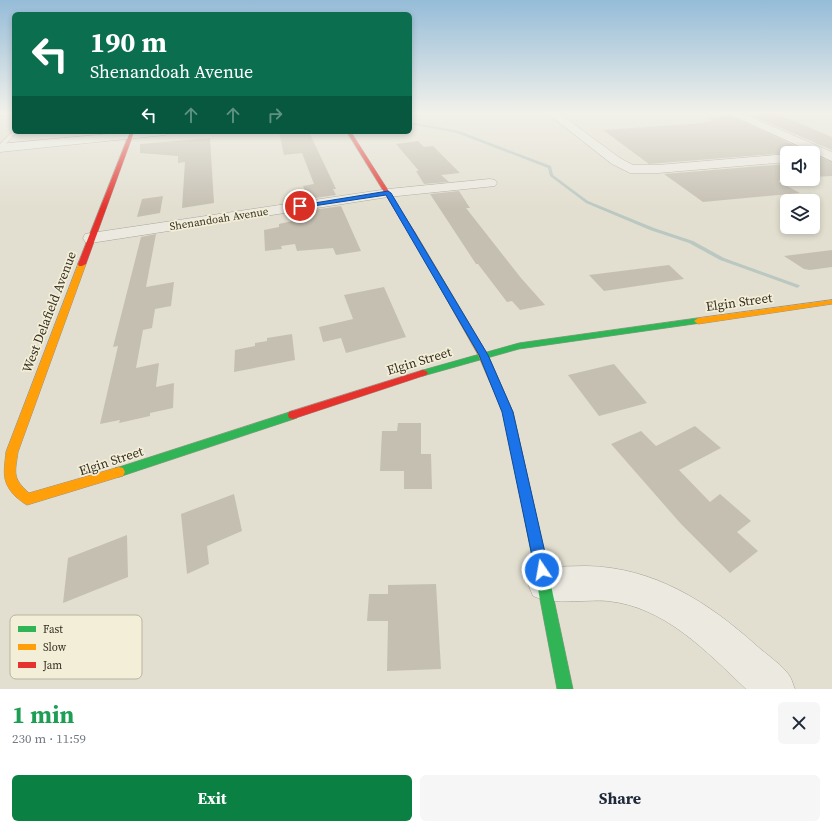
<!DOCTYPE html>
<meta charset="utf-8">
<style>
body{margin:0;font-family:"Source Serif 4",serif;background:#f6f6f7;color:#1f2937;height:100vh;display:flex;flex-direction:column;font-size:15px;white-space:nowrap}
*{box-sizing:border-box;margin:0}
p{font-size:13px;color:#747a83}
.icon{flex:none;width:22px;height:22px;fill:none;stroke:currentColor;stroke-width:2;stroke-linecap:round;stroke-linejoin:round}
.map{position:relative;height:689px;overflow:hidden}
.details{display:flex;flex-direction:column;background:#fff;flex:1}
.details>*{flex:none}
.guide{position:absolute;left:12px;top:12px;width:400px;height:122px;border-radius:6px;box-shadow:0 2px 6px #0003;background:#0b6e4f;color:#fff;overflow:hidden}
.fabs{position:absolute;left:780px;top:146px;display:grid;gap:8px}
.fabs a{display:grid;place-items:center;width:40px;height:40px;border-radius:6px;background:#fff;box-shadow:0 2px 6px #0003;font-size:20px}
.pin{position:absolute;display:grid;place-items:center;width:34px;height:34px;color:#fff;margin:-17px;border:2px solid #fff;border-radius:50%;box-shadow:0 1px 4px #0007}
.me{position:absolute;width:44px;margin:-22px;rotate:348deg;stroke-linejoin:round;filter:drop-shadow(0 0 3px #0008)}
.turn{display:flex;align-items:center;gap:14px;height:84px;padding:0 12px;font-size:18px}
.turn .icon{width:52px;height:52px;stroke-width:2.5}
.turn b{display:block;font-size:28px;line-height:34px}
.lanes{display:flex;align-items:center;height:38px;padding:0 12px;background:#0003;justify-content:center;gap:20px;direction:ltr}
.lanes .off{opacity:.35}
.round{display:grid;place-items:center;flex:none;width:42px;height:42px;border-radius:6px;background:#f6f6f7}
.summary{display:flex;align-items:center;justify-content:space-between;height:68px;padding:0 12px}
h1{font-size:24px;font-weight:700;line-height:30px;color:#1e9e55}
.primary-button{display:flex;gap:8px;margin-top:auto;padding:8px 12px}
.primary-button a{flex:1;height:46px;border-radius:6px;background:#0b8043;color:#fff;font-size:16px;font-weight:700;line-height:46px;text-align:center}
.primary-button a+a{background:#f6f6f7;color:#1f2937}
.map>svg:first-child{display:block}
.lines{fill:none;stroke-linecap:round;stroke-linejoin:round}
.stream{fill:#bac8c1;fill-rule:evenodd}
.building{fill:#c5bfb1}
.lane-casing{stroke:#a8a499;stroke-width:1}
.street-casing{stroke:#a8a499;stroke-width:1}
.fast-casing{stroke:#989488;stroke-width:1}
.slow-casing{stroke:#989488;stroke-width:1}
.jam-casing{stroke:#989488;stroke-width:1}
.lane{fill:#ebe9e0;fill-rule:evenodd}
.street{fill:#ebe9e0;fill-rule:evenodd}
.fast{fill:#30b455;fill-rule:evenodd}
.slow{fill:#ff9f0a;fill-rule:evenodd}
.jam{fill:#e5322d;fill-rule:evenodd}
.route{fill:#1a73e8;stroke:#114b97}
.labels{text-anchor:middle;dominant-baseline:central;stroke-width:3.5;stroke-linejoin:round;paint-order:stroke}
.far-street-label{font-size:11px;fill:#362e21;stroke:#f2eed7}
.street-label{font-size:13px;fill:#362e21;stroke:#f2eed7}
.key{fill:#f2eed7;stroke:#bab4a0;stroke-width:1}
.key-label{font-size:11px;fill:#362e21}
</style>
<div class="map">
<svg width="832" height="689" viewBox="0 0 832 689">
<rect width="100%" height="100%" fill="#e2dfd0"/>
<g class="lines">
<!-- stream -->
<polygon class="stream" points="410,122 459,131 551,166 553,175 588,201 654,228 693,241 724,258 799,285 800,286 797,288 795,287 720,260 689,243 650,230 586,203 550,176 548,168 457,133 410,124"/>
</g>
<!-- building -->
<g class="building">
<polygon points="775,113 832,137 832,150 750,115"/>
<polygon points="731,116 811,153 787,153 649,164 603,130 705,123 704,122 707,122 705,121 714,121 709,118"/>
<polygon points="279,132 309,132 336,189 333,189 336,195 308,199 303,186 314,184 302,153 284,155"/>
<polygon points="210,138 214,203 182,208 185,162 178,163 178,156 140,153 140,144"/>
<polygon points="418,141 424,147 433,146 460,173 441,175 449,182 424,184 416,171 419,171 396,144"/>
<polygon points="813,154 832,162 832,176 813,177"/>
<polygon points="787,164 787,179 795,179 778,181 800,193 703,202 664,174"/>
<polygon points="459,191 470,208 466,208 521,278 545,305 520,310 512,301 507,302 478,264 476,264 430,194"/>
<polygon points="163,196 160,213 137,217 142,199"/>
<polygon points="341,206 361,251 336,255 333,248 297,251 295,244 281,246 282,249 265,251 264,230 279,227 279,224 314,216 312,210"/>
<polygon points="156,234 146,287 174,282 171,306 155,309 152,328 143,330 136,368 159,363 156,387 174,383 173,408 150,413 150,416 119,423 120,420 100,424 118,346 113,347 141,237"/>
<polygon points="832,250 832,267 810,270 804,269 784,256"/>
<polygon points="669,265 684,279 604,291 589,275"/>
<polygon points="384,287 406,337 346,353 341,338 323,342 319,327 353,319 344,295"/>
<polygon points="292,334 295,360 234,372 235,350 255,346 255,343 267,341 267,338"/>
<polygon points="614,364 647,403 599,416 568,375"/>
<polygon points="398,423 421,423 421,454 431,454 432,489 404,489 404,471 380,471 382,431 397,431"/>
<polygon points="695,426 721,448 679,470 710,502 720,494 751,521 737,532 758,551 730,573 681,524 611,444 641,431 656,446"/>
<polygon points="234,494 242,531 207,546 209,564 187,574 181,514"/>
<polygon points="127,535 128,577 63,603 68,558"/>
<polygon points="436,584 441,669 387,671 388,621 367,621 369,594 388,594 388,585"/>
</g>
<g class="lines">
<!-- lane casing -->
<g class="lane-casing">
<polygon id="lane" points="14,130 14,132 17,132 16,133 0,150 0,144"/>
</g>
<!-- street casing -->
<g class="street-casing">
<g id="street">
<polygon points="547,113 559,113 620,158 633,165 658,165 787,154 787,162 658,173 630,173 612,164"/>
<polygon points="727,113 741,113 832,152 832,161"/>
<polygon points="130,132 171,132 165,135 0,152 0,144"/>
<polygon points="490,179 495,180 497,183 495,186 388,197 91,243 85,242 83,238 85,234 91,233 388,189"/>
<path d="M586 566C654 567 708 602 757 646 767 655 781 664 789 675 792 679 793 685 795 689H746C706 651 665 607 608 601 583 599 556 606 533 596L528 584 533 572 545 567Z"/>
</g>
</g>
<!-- fast casing -->
<g class="fast-casing">
<g id="fast">
<polygon points="698,318 701,319 702,321 701,323 519,349 423,376 420,375 418,373 420,371 423,370 519,343"/>
<polygon points="293,411 297,412 298,415 297,418 119,477 115,476 113,472 115,468 119,467"/>
<polygon points="529,504 533,506 535,510 573,689 557,689 523,510 525,506"/>
</g>
</g>
<!-- slow casing -->
<g class="slow-casing">
<g id="slow">
<polygon points="413,232 416,234 488,355 513,412 535,510 533,514 529,516 525,514 523,510 503,412 478,355 410,234"/>
<path d="M79 262H82L86 264 18 452C15 473 12 478 29 493L119 467 123 468 125 472 123 476 119 477 27 505C23 503 20 500 16 497 1 482 4 472 6 452Z"/>
<polygon points="832,300 832,304 698,324 694,321 698,318"/>
</g>
</g>
<!-- jam casing -->
<g class="jam-casing">
<g id="jam">
<polygon points="130,132 134,132 86,264 82,266 79,266 78,264"/>
<polygon points="347,132 351,132 416,234 415,235 411,235 410,234"/>
<polygon points="423,370 426,371 428,373 426,375 293,419 289,418 288,415 289,412"/>
</g>
</g>
<!-- lane -->
<use href="#lane" class="lane"/>
<!-- street -->
<use href="#street" class="street"/>
<!-- fast -->
<use href="#fast" class="fast"/>
<!-- slow -->
<use href="#slow" class="slow"/>
<!-- jam -->
<use href="#jam" class="jam"/>
</g>
<!-- sky -->
<linearGradient id="sky" x2="0" y2="1"><stop stop-color="#95bcd8"/><stop offset="0.54" stop-color="#f2f1ea"/><stop offset="1" stop-color="#f2f1ea" stop-opacity="0"/></linearGradient>
<rect width="832" height="209" fill="url(#sky)"/>
<!-- route -->
<polygon class="route" points="388,191 391,193 488,355 513,412 549,570 547,575 542,577 537,575 535,570 502,412 479,355 386,195 300,208 296,206"/>
<g class="labels">
<!-- far-street labels -->
<g class="far-street-label">
<text transform="translate(219 219) rotate(-9)">Shenandoah Avenue</text>
</g>
<!-- street labels -->
<g class="street-label">
<text transform="translate(739 302) rotate(-8)">Elgin Street</text>
<text transform="translate(49 312) rotate(-69)">West Delafield Avenue</text>
<text transform="translate(419 361) rotate(-17)">Elgin Street</text>
<text transform="translate(111 461) rotate(-18)">Elgin Street</text>
</g>
</g>
<!-- legend -->
<rect x="10" y="615" width="132" height="64" rx="6" class="key"/>
<rect x="18" y="626" width="18" height="6" fill="#30b455"/>
<rect x="18" y="644" width="18" height="6" fill="#ff9f0a"/>
<rect x="18" y="662" width="18" height="6" fill="#e5322d"/>
<g class="key-label">
<text x="43" y="633">Fast</text>
<text x="43" y="651">Slow</text>
<text x="43" y="669">Jam</text>
</g>
</svg>
<div class="fabs">
<a><svg class="icon" aria-label="sound" viewBox="0 0 24 24"><path d="M4 9h4l5-4v14l-5-4H4zM17 9q2 3 0 6"/></svg></a>
<a><svg class="icon" aria-label="layers" viewBox="0 0 24 24"><path d="M12 4l9 5-9 5-9-5zM3 14l9 5 9-5"/></svg></a>
</div>
<div class="pin" style="left:300px;top:206px;background:#d93025"><svg class="icon" aria-label="arrive" viewBox="0 0 24 24"><path d="M6 21V4h12l-3 4 3 4H6"/></svg></div>
<svg class="me" style="left:542px;top:570px" viewBox="-20 -20 40 40"><circle r="17" fill="#1a73e8" stroke="#fff" stroke-width="3"/><path d="M0-11L8 9 0 5-8 9z" fill="#fff"/></svg>
<div class="guide">
<div class="turn"><svg class="icon" aria-label="left" viewBox="0 0 24 24"><path d="M17 20v-9H6M10 6l-5 5 5 5"/></svg><div><b>190 m</b>Shenandoah Avenue</div></div>
<div class="lanes"><svg class="icon" aria-label="left" viewBox="0 0 24 24"><path d="M17 20v-9H6M10 6l-5 5 5 5"/></svg><svg class="icon off" aria-label="ahead" viewBox="0 0 24 24"><path d="M12 20V5M6 11l6-6 6 6"/></svg><svg class="icon off" aria-label="ahead" viewBox="0 0 24 24"><path d="M12 20V5M6 11l6-6 6 6"/></svg><svg class="icon off" aria-label="right" viewBox="0 0 24 24"><path d="M7 20v-9h11M14 6l5 5-5 5"/></svg></div>
</div>
</div>
<section class="details">
<div class="summary"><div><h1>1 min</h1><p>230 m · 11:59</p></div><a class="round"><svg class="icon" aria-label="close" viewBox="0 0 24 24"><path d="M6 6l12 12M18 6L6 18"/></svg></a></div>
<div class="primary-button"><a>Exit</a><a>Share</a></div>
</section>
